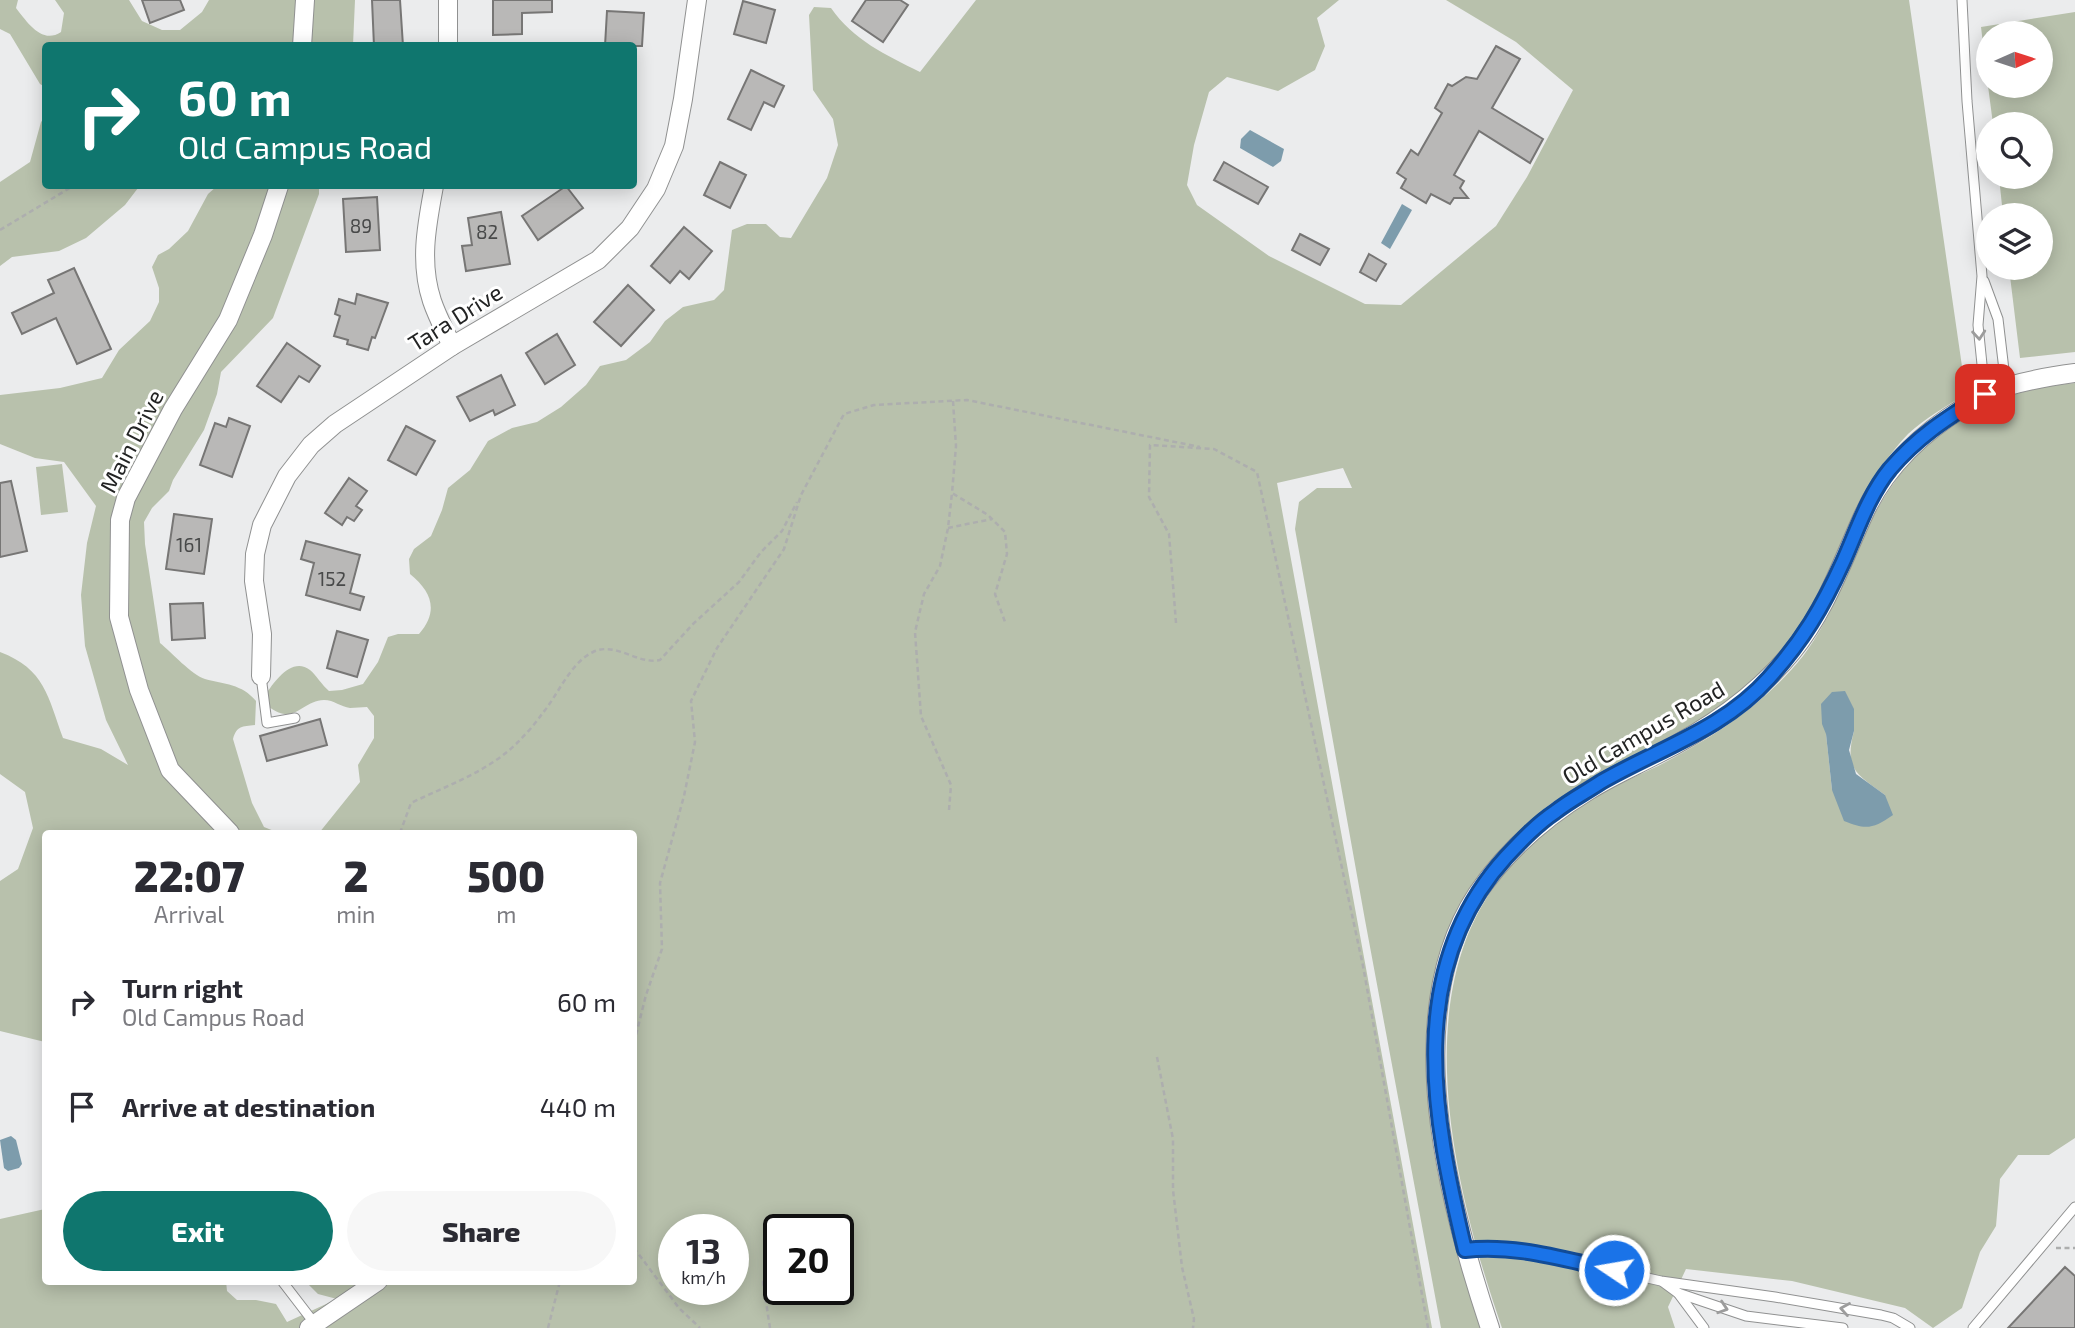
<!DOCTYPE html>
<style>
body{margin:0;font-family:"Exo 2",sans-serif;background:#f7f7f7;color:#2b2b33;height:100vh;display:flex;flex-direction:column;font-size:26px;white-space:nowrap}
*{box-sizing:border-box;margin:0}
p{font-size:23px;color:#7c7c81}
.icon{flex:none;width:38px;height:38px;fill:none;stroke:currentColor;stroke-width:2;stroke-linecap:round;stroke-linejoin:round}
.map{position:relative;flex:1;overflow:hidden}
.drawer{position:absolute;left:42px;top:830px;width:595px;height:455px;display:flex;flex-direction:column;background:#fff;border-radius:7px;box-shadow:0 4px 18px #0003}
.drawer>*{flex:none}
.guide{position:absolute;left:42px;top:42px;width:595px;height:147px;border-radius:7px;box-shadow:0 4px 18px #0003;background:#0f766e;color:#fff;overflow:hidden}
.needle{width:46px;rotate:87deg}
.fabs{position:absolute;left:1976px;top:21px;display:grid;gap:14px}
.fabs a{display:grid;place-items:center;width:77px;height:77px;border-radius:50%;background:#fff;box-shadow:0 4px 18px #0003;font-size:35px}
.speed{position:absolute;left:658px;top:1214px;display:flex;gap:14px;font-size:35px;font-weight:700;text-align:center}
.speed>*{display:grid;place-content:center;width:91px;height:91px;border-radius:50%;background:#fff;box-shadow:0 4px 18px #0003;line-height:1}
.speed small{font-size:18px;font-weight:400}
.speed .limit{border:4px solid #111;border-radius:10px;background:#fff;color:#111}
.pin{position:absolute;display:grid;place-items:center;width:60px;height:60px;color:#fff;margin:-30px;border-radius:14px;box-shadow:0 4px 10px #0006}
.me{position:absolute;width:77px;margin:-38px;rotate:282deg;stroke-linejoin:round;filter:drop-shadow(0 0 5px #0008)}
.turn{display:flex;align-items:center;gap:24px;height:147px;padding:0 21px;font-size:32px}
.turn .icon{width:91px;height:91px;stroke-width:2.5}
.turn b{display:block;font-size:49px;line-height:60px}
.eta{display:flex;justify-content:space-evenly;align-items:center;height:119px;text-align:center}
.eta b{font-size:42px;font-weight:800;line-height:49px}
.primary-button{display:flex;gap:14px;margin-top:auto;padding:14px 21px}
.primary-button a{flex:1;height:80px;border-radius:42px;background:#0f766e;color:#fff;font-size:28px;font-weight:800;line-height:80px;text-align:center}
.primary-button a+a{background:#f7f7f7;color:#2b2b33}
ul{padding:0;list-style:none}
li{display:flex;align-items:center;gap:21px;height:105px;padding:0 21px}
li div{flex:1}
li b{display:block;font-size:26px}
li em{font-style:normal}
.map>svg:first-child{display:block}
.green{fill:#b8c1ac;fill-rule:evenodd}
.water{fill:#7d9cac}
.building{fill:#b9b8b7;stroke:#777675;stroke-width:2}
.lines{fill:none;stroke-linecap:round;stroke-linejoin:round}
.lane-casing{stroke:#909191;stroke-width:11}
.street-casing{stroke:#909191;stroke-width:20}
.path{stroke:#adaeae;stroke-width:2.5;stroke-dasharray:5 3.5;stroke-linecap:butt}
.lane{stroke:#fff;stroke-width:9}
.street{stroke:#fff;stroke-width:18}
.oneway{stroke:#9c9c9c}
.route-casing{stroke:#114b97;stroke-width:18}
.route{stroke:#1a73e8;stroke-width:12}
.labels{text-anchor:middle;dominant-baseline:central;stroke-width:6;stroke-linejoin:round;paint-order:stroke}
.number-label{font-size:19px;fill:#484949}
.street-label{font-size:23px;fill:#232424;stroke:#fff}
</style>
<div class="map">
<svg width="2075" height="1328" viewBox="0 0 2075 1328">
<rect width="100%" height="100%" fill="#ebeced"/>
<!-- green -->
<g class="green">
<path d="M0 0H18L16 8C27 22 42 45 61 32L64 13 55 0H129L142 21 162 30H180L202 12 209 0H355L353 45 46 46 45 87 40 84 10 34 0 29Z"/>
<path d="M976 0H1339L1317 18 1325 46 1315 70 1278 91 1227 77 1209 92 1194 145 1187 185 1197 205 1269 256 1365 304 1401 305 1496 226 1527 177 1573 90 1516 42 1446 0H1909L1966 394C1947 406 1925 418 1908 434 1846 498 1833 595 1773 661 1712 728 1625 753 1552 803 1524 823 1506 851 1487 878 1475 895 1459 913 1450 931 1432 968 1429 1012 1429 1052 1429 1072 1427 1092 1429 1111 1434 1185 1461 1258 1482 1328H1441L1365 920 1295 529 1299 502 1317 488H1352L1343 468 1277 483 1432 1328H0V1219L45 1209 46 1281H226L227 1291 237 1300H256L276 1304 287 1322 337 1299 318 1294 305 1281H634V833H319L360 782 358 765 374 738V716L367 707C361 707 356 708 350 708 341 707 334 700 324 700 301 701 295 726 269 707L266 694C274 682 292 656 310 670 316 675 322 685 329 691L342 690 363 684 378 662 388 637 398 634H419C439 611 432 592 410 574L409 559 414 549 431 536 442 510 448 488 470 470 488 441 512 428 537 422 561 407 586 385 600 366 626 360 650 342 665 321 683 307 714 300 724 290 732 230 747 224H766L780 237 791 238 827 178 838 145 833 119 813 90 809 15 814 7 831 8C853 40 886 55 920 72ZM674 1230H733V1290H674ZM779 1230H838V1290H779Z"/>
<polygon points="2075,12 2075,352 2020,358 2009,268 2040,268 2040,215 2003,215 1999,177 2040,177 2040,124 1993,124 1988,86 2040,86 2040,33 1988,33 1988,86 1981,27"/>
<polygon points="45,117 46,186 146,186 138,188 125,205 86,238 59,251 12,257 0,266 0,182 30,162 41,122"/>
<path d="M217 186H319V194L273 318 221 372 217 394 204 430 173 480 169 491 152 508 144 522 145 544 160 643C171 652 192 675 205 679 224 684 242 684 256 701L255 725C242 727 237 725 233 739L252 803 264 827 279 833H46L45 1042 0 1031V881L18 869 33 828 25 792 0 774V652C45 669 48 697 63 738L101 749 128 765 106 720 85 646 81 595 87 543 96 506 64 462 35 458 0 444V395L60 388 102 378 119 350 150 321 159 302V288L152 267 158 255 169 249 188 231 208 194Z"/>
<path d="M2075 383V1138L2049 1155H2018L2000 1179 1996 1226 1980 1252 1962 1308 1933 1328 1905 1308 1792 1281 1686 1269 1668 1307 1675 1328H1502C1459 1203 1411 1020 1486 899 1515 853 1556 822 1601 794 1619 783 1639 775 1658 766 1712 738 1765 704 1803 656 1835 614 1850 562 1874 515 1918 434 1983 391 2075 383ZM1854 731C1844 769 1856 774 1885 795L1832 790 1826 734Z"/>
<polygon points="62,464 68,512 41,515 36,467"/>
</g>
<!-- water -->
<g class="water">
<polygon points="1250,130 1284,149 1281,161 1273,167 1240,148 1241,139"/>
<polygon points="1402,204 1412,210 1390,249 1381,243"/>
<path d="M1845 691 1854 709V731L1849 750 1856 774 1885 795 1893 815C1873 829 1866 830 1844 821L1832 790 1826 734 1822 724 1821 704 1832 692Z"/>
<polygon points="11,1136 16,1140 22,1164 19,1168 8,1171 4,1168 0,1140"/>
</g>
<!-- building -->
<g class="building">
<polygon points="142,0 180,0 184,10 150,23"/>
<polygon points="372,0 400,0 403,46 374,46"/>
<polygon points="493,0 552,0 552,12 522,13 522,34 493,35"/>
<polygon points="866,0 900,0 908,5 883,42 852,21"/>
<polygon points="743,1 775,10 766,43 734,34"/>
<polygon points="607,11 644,13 642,46 605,46"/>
<polygon points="1496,46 1520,59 1492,108 1543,139 1530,163 1479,131 1454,175 1464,181 1460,188 1468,198 1454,198 1450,204 1431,194 1426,203 1401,188 1406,179 1397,173 1411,150 1418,155 1442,113 1435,108 1448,84 1452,86 1466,77 1477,79"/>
<polygon points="751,70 784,86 774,107 764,102 751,130 728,119"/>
<polygon points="720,162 746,175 730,208 704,195"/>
<polygon points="1224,162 1268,187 1258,204 1214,180"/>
<polygon points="566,186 583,208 538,240 522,216"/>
<polygon points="377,197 380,250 346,252 343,199"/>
<polygon points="501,212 510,264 466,271 462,246 472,245 468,218"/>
<polygon points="684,227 712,251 689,279 680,271 670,283 651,266"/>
<polygon points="1300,234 1329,249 1320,265 1292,250"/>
<polygon points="1369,254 1386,264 1376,281 1360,272"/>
<polygon points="74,268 111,349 77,364 56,318 22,334 12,313 54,293 48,280"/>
<polygon points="628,285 654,310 621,346 594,322"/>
<polygon points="357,294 388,303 375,338 372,337 368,350 347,344 348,340 334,336 340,316 335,314 339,299 355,304"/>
<polygon points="557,334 575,365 545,384 526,353"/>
<polygon points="287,343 320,366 309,382 299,376 281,402 257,386"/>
<polygon points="501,375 515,405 495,415 493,410 470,421 457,397"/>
<polygon points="229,418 250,426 232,477 200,465 215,423 226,427"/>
<polygon points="406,426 435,441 416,475 388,460"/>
<polygon points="349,478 367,491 356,506 362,510 354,521 347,517 342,525 325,513"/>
<polygon points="11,481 27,551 0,557 0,483"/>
<polygon points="174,514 212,519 204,574 166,569"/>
<polygon points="306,541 360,555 350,593 364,597 360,610 306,595 314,563 301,559"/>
<polygon points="203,603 205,638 172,640 170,604"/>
<polygon points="337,631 368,640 357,677 327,668"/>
<polygon points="320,719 327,745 267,761 260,736"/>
<polygon points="2065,1267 2075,1276 2075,1328 2008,1328"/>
</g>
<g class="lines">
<!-- lane casing -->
<g class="lane-casing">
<g id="lane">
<polyline points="1962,0 1967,101 1982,276 1978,325 1985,394"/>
<polyline points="1984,281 1998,319 2006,387"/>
<polyline points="261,676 267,723 295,718"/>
<polyline points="1466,1250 1492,1247 1518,1249 1661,1281 1775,1297 1881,1315 1893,1318 1910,1328"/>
<polyline points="282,1281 315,1324"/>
<polyline points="1663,1282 1678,1293 1746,1316 1843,1328"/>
<polyline points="1678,1293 1704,1328"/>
<polyline points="1973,1328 2075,1207"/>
</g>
</g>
<!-- street casing -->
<g class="street-casing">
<g id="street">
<polyline points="448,0 448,46"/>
<polyline points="302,46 305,0"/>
<path d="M434 186C427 224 419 262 432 301 437 316 445 331 452 346"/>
<polyline points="261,676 262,634 254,581 255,554 262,525 287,476 311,445 335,424 452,346 598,260 630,228 656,189 674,146 683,99 697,0"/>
<polyline points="230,833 170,770 139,690 119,617 120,520 126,498 173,409 228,320 263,235 279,186"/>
<polyline points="309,1328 378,1281"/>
<path d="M1490 1328C1448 1203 1398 1014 1477 894 1506 851 1544 818 1588 791 1610 777 1633 767 1656 755 1708 729 1755 697 1792 652 1825 612 1842 562 1863 516 1885 467 1921 433 1966 406 1973 402 1980 396 1988 393 2016 382 2045 377 2075 373"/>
</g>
</g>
<!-- path -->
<g class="path">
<polyline points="0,230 73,186"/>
<polyline points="953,401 956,446 952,493 988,515 1005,532 1007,554 995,594 1005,622"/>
<polyline points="948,528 992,519"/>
<polyline points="1176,623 1169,534 1149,497 1150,445 1214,449 1257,472 1363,966 1428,1328"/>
<polyline points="949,810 951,785 921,716 915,632 924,594 940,566 948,528 952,493"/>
<path d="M400 833 411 803C448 785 488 772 518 742 526 734 535 724 542 714 558 695 570 663 593 652 616 641 637 665 660 660L693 624 739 582 761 552 782 531 797 502"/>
<polyline points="634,1043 646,995 662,949 660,883 684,796 695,742 691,701 717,648 784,549 801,495 844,414 874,405 967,400 1200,447"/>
<polyline points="1157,1057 1173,1139 1173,1190 1182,1267 1194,1319 1193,1328"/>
<polyline points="634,1248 679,1308 700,1328"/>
<polyline points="2056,1248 2075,1248"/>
<polyline points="548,1328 560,1281"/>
<polyline points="770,1328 763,1282 779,1250"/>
</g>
<!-- lane -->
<use href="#lane" class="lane"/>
<!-- street -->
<use href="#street" class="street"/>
</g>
<!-- one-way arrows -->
<defs><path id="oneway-chevron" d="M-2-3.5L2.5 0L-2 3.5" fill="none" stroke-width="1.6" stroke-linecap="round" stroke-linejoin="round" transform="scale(1.75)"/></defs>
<g class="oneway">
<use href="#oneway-chevron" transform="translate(1979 335) rotate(85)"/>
<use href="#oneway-chevron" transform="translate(1723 1308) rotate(18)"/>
<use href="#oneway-chevron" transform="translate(1845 1309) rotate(-170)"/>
</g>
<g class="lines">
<!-- route casing -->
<g class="route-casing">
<path id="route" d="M1614 1270C1565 1260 1516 1244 1465 1250 1433 1117 1404 969 1506 857 1521 841 1537 824 1555 812 1569 801 1586 792 1601 782 1658 749 1724 729 1769 678 1803 640 1822 608 1843 562 1857 531 1868 496 1890 469 1919 435 1949 417 1985 394"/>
</g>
<!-- route -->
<use href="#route" class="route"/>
</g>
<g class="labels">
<!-- number labels -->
<g class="number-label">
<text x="361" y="225">89</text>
<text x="487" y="231">82</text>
<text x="189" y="544">161</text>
<text x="332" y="578">152</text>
</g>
<!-- street labels -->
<g class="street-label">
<text transform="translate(455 317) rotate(-32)">Tara Drive</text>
<text transform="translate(131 441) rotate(-63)">Main Drive</text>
<text transform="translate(1643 732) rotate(-30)">Old Campus Road</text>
</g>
</g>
</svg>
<div class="fabs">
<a><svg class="needle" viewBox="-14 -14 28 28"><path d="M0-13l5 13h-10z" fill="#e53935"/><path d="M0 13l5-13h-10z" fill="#7c7c81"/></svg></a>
<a><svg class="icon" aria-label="search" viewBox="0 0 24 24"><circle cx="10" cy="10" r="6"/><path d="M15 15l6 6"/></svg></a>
<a><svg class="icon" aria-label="layers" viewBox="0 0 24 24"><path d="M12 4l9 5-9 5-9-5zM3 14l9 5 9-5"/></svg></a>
</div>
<div class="speed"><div>13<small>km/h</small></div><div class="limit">20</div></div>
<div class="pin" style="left:1985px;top:394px;background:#d93025"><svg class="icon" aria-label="arrive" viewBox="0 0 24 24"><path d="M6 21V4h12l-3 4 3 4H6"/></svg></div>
<svg class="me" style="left:1614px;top:1270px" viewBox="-20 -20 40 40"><circle r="17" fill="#1a73e8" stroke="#fff" stroke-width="3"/><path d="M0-11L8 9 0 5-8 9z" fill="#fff"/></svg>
<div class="guide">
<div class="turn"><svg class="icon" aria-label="right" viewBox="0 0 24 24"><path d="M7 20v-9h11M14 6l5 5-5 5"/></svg><div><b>60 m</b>Old Campus Road</div></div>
</div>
<section class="drawer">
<div class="eta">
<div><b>22:07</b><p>Arrival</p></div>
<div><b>2</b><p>min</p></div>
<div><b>500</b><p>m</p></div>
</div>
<ul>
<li><svg class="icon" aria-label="right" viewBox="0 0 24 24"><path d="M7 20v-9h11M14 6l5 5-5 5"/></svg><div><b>Turn right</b><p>Old Campus Road</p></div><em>60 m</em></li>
<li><svg class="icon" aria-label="arrive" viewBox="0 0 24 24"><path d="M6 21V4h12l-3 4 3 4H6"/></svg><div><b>Arrive at destination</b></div><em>440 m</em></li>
</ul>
<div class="primary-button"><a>Exit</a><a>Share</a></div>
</section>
</div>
